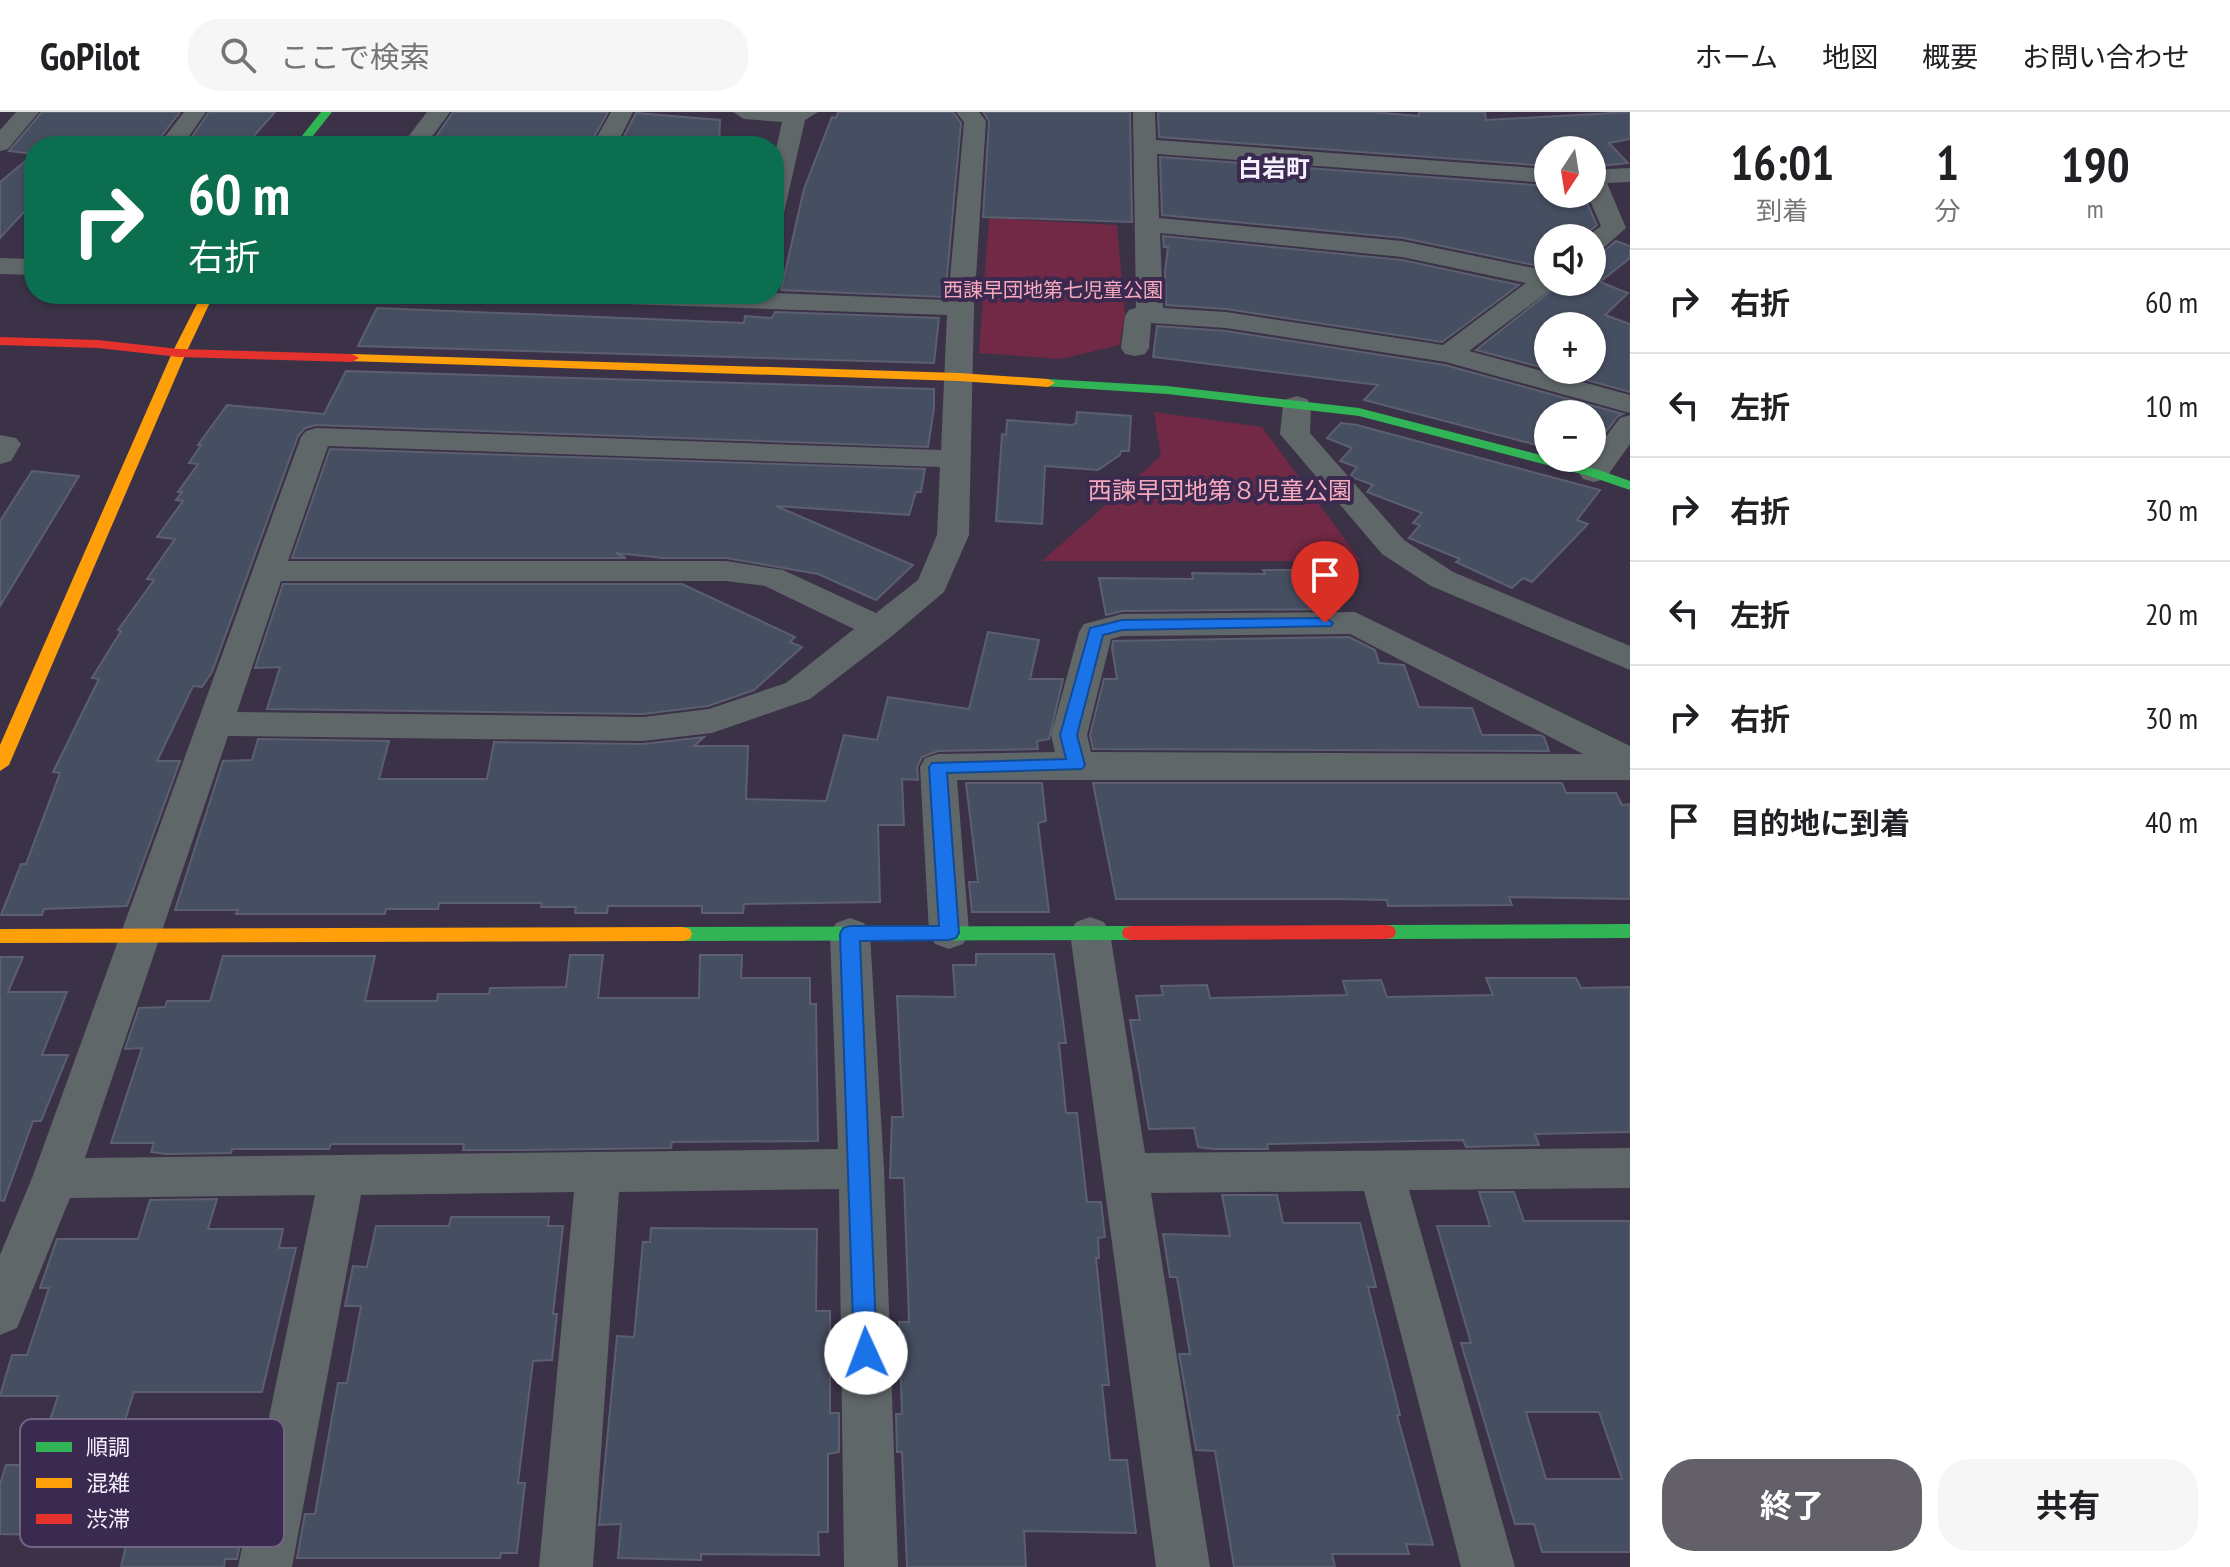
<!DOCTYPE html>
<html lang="ja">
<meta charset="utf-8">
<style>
body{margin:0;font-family:"PT Sans Narrow","Noto Sans JP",sans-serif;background:#f6f6f6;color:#202124;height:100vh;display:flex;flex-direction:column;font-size:30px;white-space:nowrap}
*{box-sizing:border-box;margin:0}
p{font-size:26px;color:#757577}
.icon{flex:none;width:44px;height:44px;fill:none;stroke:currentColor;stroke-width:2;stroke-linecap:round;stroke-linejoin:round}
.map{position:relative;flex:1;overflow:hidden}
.drawer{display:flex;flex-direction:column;background:#fff;width:600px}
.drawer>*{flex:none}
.hud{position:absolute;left:24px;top:24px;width:760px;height:168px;border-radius:32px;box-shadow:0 2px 6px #0004;background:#0b6e4f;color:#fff;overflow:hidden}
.needle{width:52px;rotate:192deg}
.controls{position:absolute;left:1534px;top:24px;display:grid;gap:16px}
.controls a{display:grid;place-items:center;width:72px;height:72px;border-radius:50%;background:#fff;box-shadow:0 2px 6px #0004;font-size:40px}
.pin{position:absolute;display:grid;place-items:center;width:68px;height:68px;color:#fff;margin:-82px -34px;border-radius:50% 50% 50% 0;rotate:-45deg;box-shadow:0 0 8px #0007}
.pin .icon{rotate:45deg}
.me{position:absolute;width:88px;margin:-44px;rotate:358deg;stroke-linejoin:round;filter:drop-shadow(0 0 6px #0008)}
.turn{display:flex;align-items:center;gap:28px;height:168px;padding:0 32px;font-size:36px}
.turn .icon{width:104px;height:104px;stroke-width:2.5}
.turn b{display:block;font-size:56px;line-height:68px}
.eta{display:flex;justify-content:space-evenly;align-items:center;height:136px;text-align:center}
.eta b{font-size:48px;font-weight:700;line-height:56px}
.action{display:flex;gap:16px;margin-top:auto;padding:16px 32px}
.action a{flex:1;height:92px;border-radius:32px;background:#636069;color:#fff;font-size:32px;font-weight:700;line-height:92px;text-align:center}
.action a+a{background:#f6f6f6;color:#202124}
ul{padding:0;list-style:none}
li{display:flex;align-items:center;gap:24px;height:104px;padding:0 32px;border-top:2px solid #e0e0e0}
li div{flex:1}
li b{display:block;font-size:30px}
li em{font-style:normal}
header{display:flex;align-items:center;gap:48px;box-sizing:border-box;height:112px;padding:0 40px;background:#fff;border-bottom:2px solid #e0e0e0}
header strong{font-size:38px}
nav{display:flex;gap:44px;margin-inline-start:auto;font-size:28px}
.search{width:560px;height:72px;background:#f6f6f6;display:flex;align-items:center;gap:20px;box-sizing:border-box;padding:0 28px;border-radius:32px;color:#757577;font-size:30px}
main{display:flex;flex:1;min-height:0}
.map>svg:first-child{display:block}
.green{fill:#722945}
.building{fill:#464f61;stroke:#5b5f6f;stroke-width:2;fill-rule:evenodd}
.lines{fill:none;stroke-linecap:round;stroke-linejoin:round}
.street{fill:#606768;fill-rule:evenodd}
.fast{fill:#30b455;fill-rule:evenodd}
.slow{fill:#ff9f0a;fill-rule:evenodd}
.jam{fill:#e5322d;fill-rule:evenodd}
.route{fill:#1a73e8;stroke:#114b97;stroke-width:2}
.labels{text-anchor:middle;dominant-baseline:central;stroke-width:8;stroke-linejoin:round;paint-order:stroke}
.far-park-label{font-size:20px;fill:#f7a9bd;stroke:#3a2a50}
.far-quarter-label{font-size:24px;font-weight:bold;fill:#f5f0fe;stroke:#3a2a50}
.park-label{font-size:24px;fill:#f7a9bd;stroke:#3a2a50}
.key{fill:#3a2a50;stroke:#726584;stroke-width:2}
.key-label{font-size:22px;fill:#f5f0fe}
</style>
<header>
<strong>GoPilot</strong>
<div class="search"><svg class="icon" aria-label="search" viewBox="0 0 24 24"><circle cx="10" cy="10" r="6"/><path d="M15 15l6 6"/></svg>ここで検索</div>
<nav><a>ホーム</a><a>地図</a><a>概要</a><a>お問い合わせ</a></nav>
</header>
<main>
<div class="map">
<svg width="1630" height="1455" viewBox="0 0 1630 1455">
<rect width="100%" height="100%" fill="#3b3248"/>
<!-- green -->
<g class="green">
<polygon points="989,106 1117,113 1125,203 1119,233 1061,247 979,241"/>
<polygon points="1154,300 1262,315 1361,449 1042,449 1161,344"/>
</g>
<!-- building -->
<g class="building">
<polygon points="42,0 180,0 157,30 147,29 144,34 34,34 34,89 0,126 0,70 34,42 9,39"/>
<polygon points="209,0 275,0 245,34 187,32"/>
<polygon points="453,0 608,0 589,34 502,34 434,28"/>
<polygon points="838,0 953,0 961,11 947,164 942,185 781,178 804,77 832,5 836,6"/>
<polygon points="983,0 1130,0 1132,110 983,105 989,9"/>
<polygon points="1158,0 1372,0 1419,4 1419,0 1485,0 1486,8 1630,0 1630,27 1609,31 1628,51 1592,55 1592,38 1548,38 1548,54 1159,25"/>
<polygon points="636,1 720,8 719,34 619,34"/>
<polygon points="1160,45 1548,74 1548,82 1583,82 1597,113 1582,126 1548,126 1548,156 1403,126 1162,103"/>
<polygon points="1163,124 1402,148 1519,173 1442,230 1226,197 1166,193 1165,159 1168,135 1164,135"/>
<polygon points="1616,129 1630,134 1630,146 1600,170 1628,181 1605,203 1630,212 1630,280 1550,258 1592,258 1592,214 1548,214 1548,257 1476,238 1562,170 1592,170 1592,144 1603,140"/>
<polygon points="377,196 744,211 745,204 772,206 775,200 939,206 934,251 358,234"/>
<polygon points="1157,214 1226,219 1445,253 1623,302 1618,304 1592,338 1592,302 1548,302 1548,336 1364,288 1378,273 1153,245"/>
<polygon points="346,259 934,277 934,297 928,335 316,313 305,316 298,324 212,560 202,575 193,574 157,649 180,649 127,794 44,797 42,803 1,803 21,752 26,752 60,661 53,660 99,567 92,566 121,519 118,518 154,468 147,467 175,427 157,425 183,389 176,388 182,380 178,380 198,352 189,351 201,333 198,333 227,293 324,302"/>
<polygon points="1077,300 1131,304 1129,339 1121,339 1120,343 1098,358 1045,354 1042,412 996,409 1002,322 1006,323 1007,308 1072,313 1076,311"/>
<polygon points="1341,311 1357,313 1600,378 1577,408 1588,412 1532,470 1523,466 1512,476 1456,450 1460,447 1409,426 1420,413 1413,411 1422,401 1367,380 1373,373 1354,366 1351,363 1357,355 1340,349 1352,336 1327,326"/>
<polygon points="330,337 925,357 921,380 916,380 909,403 776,394 913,453 876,488 818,462 726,446 663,446 616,441 626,446 292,446"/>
<polygon points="32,359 79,364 0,494 0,409"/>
<polygon points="1263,458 1317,458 1320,467 1329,467 1339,497 1122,499 1106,503 1099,466 1193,467 1192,461 1265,462"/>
<polygon points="283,472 682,472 795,525 790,530 802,535 754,578 708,594 643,602 267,597 280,555 255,556"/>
<polygon points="988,520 1039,528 1030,567 1063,567 1049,627 1037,629 1038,637 938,639 922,645 917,655 918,668 902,667 904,713 878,713 880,790 744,792 743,801 702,801 702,794 608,794 607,801 575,801 576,795 541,795 542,791 439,791 438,797 386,797 385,802 236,802 238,798 175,798 223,649 252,648 258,627 389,629 379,667 487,667 494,630 643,632 704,625 694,634 748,634 746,687 826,689 844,623 877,628 888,585 969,597"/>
<polygon points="1349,525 1375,538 1379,551 1404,553 1419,595 1472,596 1482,623 1540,623 1544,625 1549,639 1093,637 1090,623 1104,567 1117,567 1112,536 1113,529"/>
<polygon points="966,671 1042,671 1046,709 1038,711 1049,800 972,800 969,770 978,770"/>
<polygon points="1093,671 1562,671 1566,681 1616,681 1622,693 1630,692 1630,787 1509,785 1512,793 1388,794 1387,788 1337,787 1116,787"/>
<polygon points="976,842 1054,842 1066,931 1059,931 1066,1001 1077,1001 1087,1090 1101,1090 1105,1125 1098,1126 1099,1146 1096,1146 1109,1273 1102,1273 1110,1348 1127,1348 1136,1421 1024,1419 1026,1455 907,1455 902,1340 897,1340 896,1302 902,1302 899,1210 909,1210 904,1066 890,1066 892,1005 903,1005 897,884 955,885 953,853 976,853"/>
<polygon points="570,843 603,843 598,886 699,886 700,843 742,843 741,866 810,866 810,892 816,892 818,1029 672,1030 671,1036 522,1038 463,1038 464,1032 331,1032 329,1037 232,1037 231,1041 165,1042 151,1040 154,1031 111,1031 142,936 125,937 139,896 165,895 167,889 210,889 223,844 375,844 365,889 437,889 438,882 489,882 490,876 566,875"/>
<polygon points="0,845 23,845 8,880 67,880 42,943 68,943 41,1009 33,1009 4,1089 0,1088"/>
<polygon points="1486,866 1576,866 1581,876 1630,875 1630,1020 1535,1022 1539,1033 1466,1035 1463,1028 1267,1032 1268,1037 1213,1037 1198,1035 1194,1016 1149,1017 1130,908 1140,908 1136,884 1163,883 1161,874 1207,873 1210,886 1347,883 1343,869 1381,868 1387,885 1493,883"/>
<path d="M1479 1080H1514L1524 1109H1630V1440H1542L1534 1412H1515L1461 1231H1471L1437 1114H1490ZM1526 1300H1599L1622 1367H1546Z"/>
<polygon points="1222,1083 1277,1083 1283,1111 1360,1111 1376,1175 1368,1175 1400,1303 1397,1303 1433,1433 1406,1432 1409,1442 1332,1442 1335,1455 1234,1455 1215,1339 1196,1338 1179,1242 1190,1242 1177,1165 1170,1165 1163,1122 1230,1124"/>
<polygon points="217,1087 208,1117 283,1117 279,1136 296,1136 262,1280 134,1280 112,1349 233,1349 227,1374 240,1374 233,1405 245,1404 237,1447 225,1447 224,1455 121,1455 126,1433 41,1434 44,1423 0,1422 0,1372 6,1353 35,1353 58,1284 0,1284 12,1243 27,1243 49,1176 40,1176 57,1127 138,1127 150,1088"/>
<polygon points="451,1105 549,1105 548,1114 563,1114 553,1202 557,1202 552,1248 533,1249 518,1371 525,1371 517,1441 501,1441 500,1446 297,1446 305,1402 315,1402 338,1271 347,1271 361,1194 345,1194 353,1154 367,1155 376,1114 449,1114"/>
<polygon points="651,1116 817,1117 816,1199 830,1199 830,1301 839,1301 839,1340 828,1342 828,1420 818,1420 819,1443 701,1442 701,1448 618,1446 621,1412 599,1413 617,1224 634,1225 643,1130 650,1130"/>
</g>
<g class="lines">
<!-- street -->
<g class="street">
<polygon points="16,0 39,0 8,37 0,39 0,18"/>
<polygon points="184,0 206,0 182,34 158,34"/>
<polygon points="427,0 450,0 425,34 401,34"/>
<polygon points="611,0 633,0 616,34 592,34"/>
<polygon points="733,0 818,0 805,8 783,105 774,107 774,46 782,10 744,7"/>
<path d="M956 0H979L986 9 974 196 969 423 944 480 892 524 810 587 712 621 643 629 228 624 85 1046 838 1037 830 822 836 811 850 806 864 811 870 822 884 1057 898 1455H844L839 1077 619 1080 593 1455H539L574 1080 361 1083 292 1455H238L315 1083 70 1086 17 1216 0 1223V1143L32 1066 301 325 306 319 316 316 941 338 947 203 566 190 557 188 553 182 774 181 948 188 964 10ZM328 334 940 355 937 423 918 468 876 501 783 458 726 449H288ZM281 469H726L765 474 854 517 786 571 709 597 643 605 237 600Z"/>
<path d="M1133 0H1155L1156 28 1548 57V71L1157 42 1159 106 1402 129 1548 159V170H1559L1557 173 1469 239 1630 283V301L1446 250 1226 216 1151 211 1149 236 1145 242 1135 244 1125 242 1121 236 1125 204 1129 198 1136 196ZM1160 121 1402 145 1526 171 1443 233 1226 200 1163 196Z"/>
<polygon points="1630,56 1630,70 1607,71 1626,116 1601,138 1592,141 1592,126 1585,126 1601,114 1587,82 1592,82 1592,58"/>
<polygon points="0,146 34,147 34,163 0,162"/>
<polygon points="1297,284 1307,287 1311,293 1310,321 1404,428 1453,460 1630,534 1630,558 1431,474 1382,442 1280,322 1283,293 1287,287"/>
<polygon points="1630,303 1630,332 1605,367 1594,370 1583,367 1579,361 1583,355 1620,306"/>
<polygon points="0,323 16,326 21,332 11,349 0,352"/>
<path d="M1355 500 1630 634V668H957L969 821 963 832 949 837 935 832 929 821 920 655 925 646 938 642 1055 640 1051 623 1079 520 1084 512 1122 502ZM1350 522 1583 642 1091 640 1087 623 1111 527 1122 524Z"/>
<polygon points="1090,805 1104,810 1110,821 1145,1041 1630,1036 1630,1076 1409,1078 1515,1455 1461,1455 1364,1079 1151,1081 1210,1455 1156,1455 1070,821 1076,810"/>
</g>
<!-- fast -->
<g class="fast">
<polygon points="321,0 332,0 305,34 294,34"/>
<polygon points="1048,267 1167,274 1359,296 1599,358 1630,369 1630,378 1589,364 1359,304 1167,282 1043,274 1043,268"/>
<polygon points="1630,812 1630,826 1387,827 1380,825 1378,820 1380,815 1387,813"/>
<polygon points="1131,814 1138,816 1140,821 1138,826 1131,828 683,829 676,827 674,822 676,817 683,815"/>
</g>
<!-- slow -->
<g class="slow">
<polygon points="202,182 214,182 186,241 9,653 0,659 0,633 172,241"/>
<polygon points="352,242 959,261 1048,267 1055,271 1048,275 959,269 347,249 347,243"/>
<polygon points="683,815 690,817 692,822 690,827 683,829 0,831 0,817"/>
</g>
<!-- jam -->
<g class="jam">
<polygon points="0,225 98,228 179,237 352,242 359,246 352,250 179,245 98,236 0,233"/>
<polygon points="1387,813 1394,815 1396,820 1394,825 1387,827 1131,828 1124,826 1122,821 1124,816 1131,814"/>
</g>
</g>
<!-- route -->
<polygon class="route" points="1325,506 1333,511 1331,514 1122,518 1103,523 1077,623 1085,653 1082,657 947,661 959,821 956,826 949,828 860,829 877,1241 874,1249 866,1252 857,1249 854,1241 840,822 843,816 850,814 939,814 929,655 932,651 1066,647 1060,623 1090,516 1122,508"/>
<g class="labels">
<!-- far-park labels -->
<g class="far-park-label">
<text x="1053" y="178">西諌早団地第七児童公園</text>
</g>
<!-- far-quarter labels -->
<g class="far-quarter-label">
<text x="1274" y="56">白岩町</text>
</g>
<!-- park labels -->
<g class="park-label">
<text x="1220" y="378">西諫早団地第８児童公園</text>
</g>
</g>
<!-- legend -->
<rect x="20" y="1307" width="264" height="128" rx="12" class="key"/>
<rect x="36" y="1330" width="36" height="10" fill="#30b455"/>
<rect x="36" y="1366" width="36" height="10" fill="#ff9f0a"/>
<rect x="36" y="1402" width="36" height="10" fill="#e5322d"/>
<g class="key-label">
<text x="86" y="1343">順調</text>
<text x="86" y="1379">混雑</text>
<text x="86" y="1415">渋滞</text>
</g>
</svg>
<div class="controls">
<a><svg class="needle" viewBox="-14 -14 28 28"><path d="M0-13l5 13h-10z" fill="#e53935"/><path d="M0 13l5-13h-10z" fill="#757577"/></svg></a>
<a><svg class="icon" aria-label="sound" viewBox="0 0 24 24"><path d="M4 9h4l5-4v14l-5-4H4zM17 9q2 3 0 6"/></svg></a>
<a>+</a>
<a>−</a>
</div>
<div class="pin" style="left:1325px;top:511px;background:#d93025"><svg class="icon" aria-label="arrive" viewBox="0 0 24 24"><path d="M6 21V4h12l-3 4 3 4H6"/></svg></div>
<svg class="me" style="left:866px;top:1241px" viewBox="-20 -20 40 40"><circle r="19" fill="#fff"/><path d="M0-13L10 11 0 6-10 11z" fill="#1a73e8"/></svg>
<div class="hud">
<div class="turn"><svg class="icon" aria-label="right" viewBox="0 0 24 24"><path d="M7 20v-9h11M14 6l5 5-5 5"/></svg><div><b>60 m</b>右折</div></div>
</div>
</div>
<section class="drawer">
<div class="eta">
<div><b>16:01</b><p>到着</p></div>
<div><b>1</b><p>分</p></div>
<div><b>190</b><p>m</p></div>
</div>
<ul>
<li><svg class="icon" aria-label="right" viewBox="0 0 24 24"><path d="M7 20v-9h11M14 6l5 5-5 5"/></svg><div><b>右折</b></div><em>60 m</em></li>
<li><svg class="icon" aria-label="left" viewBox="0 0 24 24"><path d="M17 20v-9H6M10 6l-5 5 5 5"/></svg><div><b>左折</b></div><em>10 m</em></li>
<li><svg class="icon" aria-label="right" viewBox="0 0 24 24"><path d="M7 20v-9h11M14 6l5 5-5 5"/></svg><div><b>右折</b></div><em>30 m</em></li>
<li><svg class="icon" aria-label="left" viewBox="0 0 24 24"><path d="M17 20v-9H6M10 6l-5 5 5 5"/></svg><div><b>左折</b></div><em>20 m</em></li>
<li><svg class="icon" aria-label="right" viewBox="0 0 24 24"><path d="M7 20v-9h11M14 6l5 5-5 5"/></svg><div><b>右折</b></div><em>30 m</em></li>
<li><svg class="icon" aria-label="arrive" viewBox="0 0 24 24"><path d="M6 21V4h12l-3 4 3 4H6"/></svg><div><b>目的地に到着</b></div><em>40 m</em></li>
</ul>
<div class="action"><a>終了</a><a>共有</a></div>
</section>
</main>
